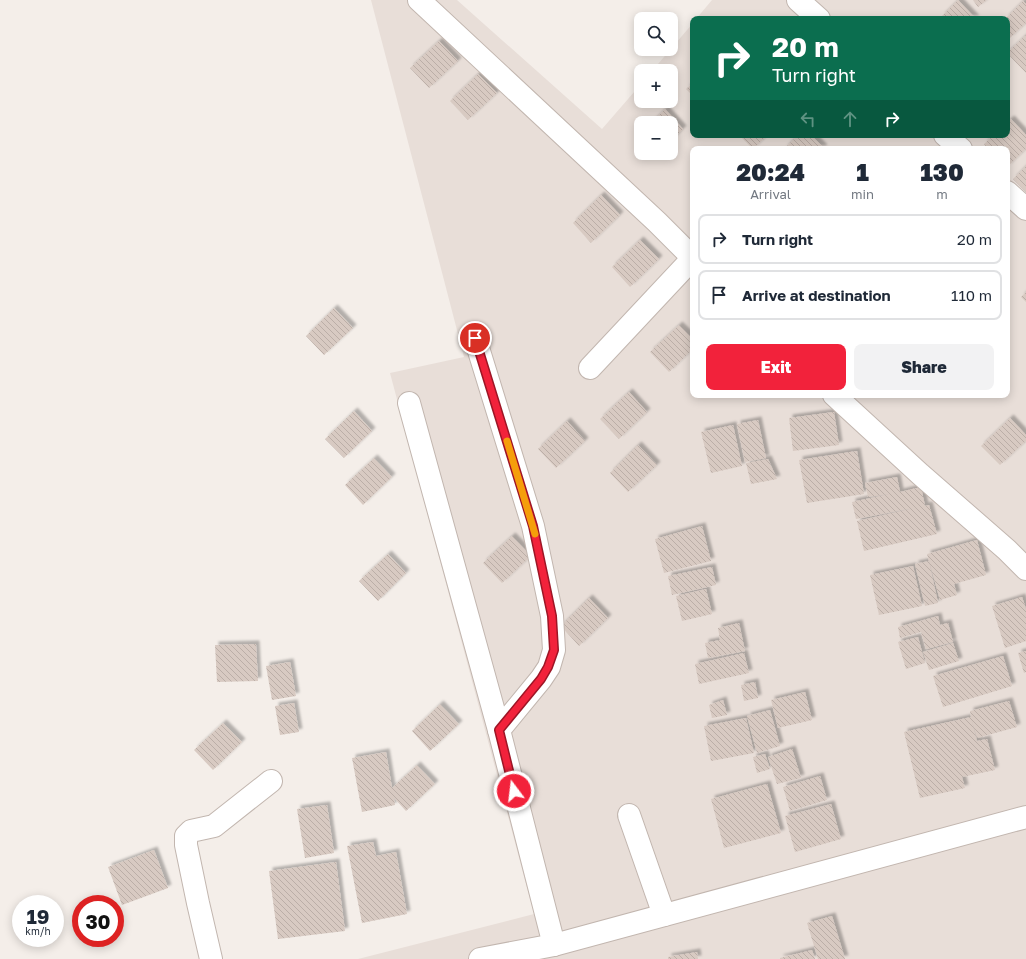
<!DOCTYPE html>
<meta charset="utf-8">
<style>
body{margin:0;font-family:"Golos Text",sans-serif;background:#f2f2f3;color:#1f2937;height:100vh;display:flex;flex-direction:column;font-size:15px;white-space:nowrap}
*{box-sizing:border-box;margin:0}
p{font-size:13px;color:#747a83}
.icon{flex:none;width:22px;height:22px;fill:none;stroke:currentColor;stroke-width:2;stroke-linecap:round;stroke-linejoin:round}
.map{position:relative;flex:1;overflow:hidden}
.sheet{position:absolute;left:690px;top:146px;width:320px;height:252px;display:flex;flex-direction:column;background:#fff;border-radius:8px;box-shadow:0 2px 10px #0003}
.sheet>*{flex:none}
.hud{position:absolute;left:690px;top:16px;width:320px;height:122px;border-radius:8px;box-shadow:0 2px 10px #0003;background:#0b6e4f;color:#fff;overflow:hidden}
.controls{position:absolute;left:634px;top:12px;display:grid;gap:8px}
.controls a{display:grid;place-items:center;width:44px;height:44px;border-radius:8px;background:#fff;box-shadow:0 2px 10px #0003;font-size:20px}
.speed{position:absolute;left:12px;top:895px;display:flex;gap:8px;font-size:20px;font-weight:700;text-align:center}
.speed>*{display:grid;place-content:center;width:52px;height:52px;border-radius:50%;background:#fff;box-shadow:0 2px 10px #0003;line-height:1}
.speed small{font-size:10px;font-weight:400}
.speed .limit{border:6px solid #d22;background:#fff;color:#111}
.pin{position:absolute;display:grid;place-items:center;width:34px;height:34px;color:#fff;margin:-17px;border:2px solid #fff;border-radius:50%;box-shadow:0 1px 4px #0007}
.me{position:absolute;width:44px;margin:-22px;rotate:345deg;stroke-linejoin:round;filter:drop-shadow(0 0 3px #0008)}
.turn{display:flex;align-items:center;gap:14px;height:84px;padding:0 16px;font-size:18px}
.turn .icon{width:52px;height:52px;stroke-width:2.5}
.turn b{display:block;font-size:28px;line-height:34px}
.lanes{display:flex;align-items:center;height:38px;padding:0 16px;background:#0003;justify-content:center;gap:20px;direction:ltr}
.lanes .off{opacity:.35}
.eta{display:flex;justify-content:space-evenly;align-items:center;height:68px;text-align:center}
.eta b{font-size:24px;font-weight:800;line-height:28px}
.primary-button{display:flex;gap:8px;margin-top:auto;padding:8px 16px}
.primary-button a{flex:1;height:46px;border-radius:8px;background:#f2223b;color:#fff;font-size:16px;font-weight:800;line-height:46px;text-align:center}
.primary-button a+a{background:#f2f2f3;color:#1f2937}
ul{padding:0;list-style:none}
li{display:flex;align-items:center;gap:12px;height:50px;margin:0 8px 6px;padding:0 8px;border:2px solid #e0e1e3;border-radius:8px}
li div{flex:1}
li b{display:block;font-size:15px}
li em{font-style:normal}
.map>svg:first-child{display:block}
.residential{fill:#e8ded8;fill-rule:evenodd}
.building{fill:url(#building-back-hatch);filter:url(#shadow)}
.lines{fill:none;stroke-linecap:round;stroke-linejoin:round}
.minor-casing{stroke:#c2b6af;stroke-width:24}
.minor{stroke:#fff;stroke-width:22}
.route-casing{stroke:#9d1626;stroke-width:10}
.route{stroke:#f2223b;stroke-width:7}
.slow{stroke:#f59e0b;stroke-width:7}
</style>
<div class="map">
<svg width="1026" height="959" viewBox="0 0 1026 959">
<defs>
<pattern id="building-back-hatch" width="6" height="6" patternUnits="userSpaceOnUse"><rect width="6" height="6" fill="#d8cac2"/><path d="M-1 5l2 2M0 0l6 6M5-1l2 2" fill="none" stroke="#bbaea7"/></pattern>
<filter id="shadow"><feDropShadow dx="3.5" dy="-3.5" stdDeviation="1" flood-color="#0004"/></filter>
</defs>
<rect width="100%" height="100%" fill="#f4eee9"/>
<!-- residential -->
<path class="residential" d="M371 0H457L602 129 641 84V101H671V71H652L693 23V135H1007V19H696L712 0H1026V959H358L534 914 390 373 464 357ZM641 123H671V153H641ZM693 149H1007V395H693Z"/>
<!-- building -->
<g class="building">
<polygon points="958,0 976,19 945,19 942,16"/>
<polygon points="973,0 987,0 978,7"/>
<polygon points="1023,1 1026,4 1026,23 1010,38 1007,35 1007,19 1005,19"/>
<polygon points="1026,35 1026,73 1007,53"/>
<polygon points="439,41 458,61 429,88 410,68"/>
<polygon points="478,74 497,93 468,120 450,101"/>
<polygon points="693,83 693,96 686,89"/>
<polygon points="665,109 683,129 671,141 671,123 651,123"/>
<polygon points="1011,119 1026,135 1026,149 1007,167 1007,149 988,149 984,144 994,135 1007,135 1007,122"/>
<polygon points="641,132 641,142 636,137"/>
<polygon points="739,135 768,135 753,149"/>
<polygon points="798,135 811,135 824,148 822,149 784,149"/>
<polygon points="1026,166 1026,192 1013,179"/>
<polygon points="601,195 620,215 591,243 573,223"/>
<polygon points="640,240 659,259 630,287 612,267"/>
<polygon points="1026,292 1026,302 1021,297"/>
<polygon points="334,308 353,328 324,355 306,336"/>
<polygon points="679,325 693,339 693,349 669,372 650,352"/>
<polygon points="629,392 647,412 619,439 600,419"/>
<polygon points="354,411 372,431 344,458 325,439"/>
<polygon points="834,412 839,445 793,451 789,418"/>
<polygon points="1010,418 1026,435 1026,441 1000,465 981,446"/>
<polygon points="758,420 766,458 745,462 737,424"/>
<polygon points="567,421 585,441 556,468 538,449"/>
<polygon points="733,425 742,466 711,473 701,432"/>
<polygon points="638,445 657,465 628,492 610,473"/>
<polygon points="857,451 864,494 807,503 799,460"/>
<polygon points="374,458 392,477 363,505 345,485"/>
<polygon points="768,459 777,479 751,484 746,463"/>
<polygon points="897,477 900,492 921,487 925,506 929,505 937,534 864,551 857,521 914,508 856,519 852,502 889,494 868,497 865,483"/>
<polygon points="702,526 711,561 664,573 655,539"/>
<polygon points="512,536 531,556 502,583 483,563"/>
<polygon points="977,540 986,575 954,584 957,595 940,600 927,554"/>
<polygon points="388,554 406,573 378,601 359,581"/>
<polygon points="929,561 938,603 925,606 915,564"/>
<polygon points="913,566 922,606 879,615 870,575"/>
<polygon points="712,567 716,585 672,595 668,576"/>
<polygon points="706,589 712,614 682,621 676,596"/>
<polygon points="1022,597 1026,609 1026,641 1005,648 992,606"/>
<polygon points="589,598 608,618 579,646 561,626"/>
<polygon points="938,616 940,625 948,623 953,642 926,649 921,632 900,638 898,627"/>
<polygon points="739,623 745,651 708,658 705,643 720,640 718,628"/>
<polygon points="918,637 925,663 906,669 898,642"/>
<polygon points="953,643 959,661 929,670 923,652"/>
<polygon points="256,644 258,681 217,682 215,645"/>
<polygon points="1026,651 1026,672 1024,673 1018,653"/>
<polygon points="744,653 749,673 699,684 695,664"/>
<polygon points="1003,656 1012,686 943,707 933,676"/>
<polygon points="290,662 296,696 272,700 266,666"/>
<polygon points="755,682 758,698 744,701 741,685"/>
<polygon points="805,692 812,720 778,728 771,700"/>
<polygon points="723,700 727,715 712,718 709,705"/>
<polygon points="1009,701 1017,727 977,738 971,718 977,741 987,739 995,770 962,777 965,788 920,798 904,732 971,717 970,711"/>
<polygon points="294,703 299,732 280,735 275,706"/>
<polygon points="440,704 459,724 430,751 412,731"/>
<polygon points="770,710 780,746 757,753 747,716"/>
<polygon points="746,718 754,753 711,761 704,726"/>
<polygon points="223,723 242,742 213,770 194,750"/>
<polygon points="792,749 801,778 777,784 768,757"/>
<polygon points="386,752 392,788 417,765 435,784 406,811 394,798 395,805 362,812 352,758"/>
<polygon points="765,754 770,769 757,773 753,757"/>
<polygon points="820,776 827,800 790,811 783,787"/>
<polygon points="767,784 781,833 724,848 711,799"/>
<polygon points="831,804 841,839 795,852 785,816"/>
<polygon points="327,805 334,853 305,858 297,809"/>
<polygon points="373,842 376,856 396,852 407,914 362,923 347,846"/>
<polygon points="154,850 168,888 122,905 108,867"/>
<polygon points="336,862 345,931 278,939 269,871"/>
<polygon points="832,916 845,959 818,959 807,923"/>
<polygon points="812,950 815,959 780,959 780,958"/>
<polygon points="697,952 698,959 668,959 668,957"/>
</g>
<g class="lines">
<!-- minor casing -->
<g class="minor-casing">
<g id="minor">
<polyline points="419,0 657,222 693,258"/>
<polyline points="798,0 819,19"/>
<polyline points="945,135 961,149"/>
<polyline points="1007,192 1026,209"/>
<polyline points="475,338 533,526 552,616 554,650 549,667 541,679 499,730"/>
<polyline points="590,368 693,258"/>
<polyline points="834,395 920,474 1007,550 1026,569"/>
<polyline points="409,403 499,730 554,945"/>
<polyline points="629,815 664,915"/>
<polyline points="211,959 198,903 186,845 186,836 191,831 214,826 271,781"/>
<polyline points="480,959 554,945 1026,817"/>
</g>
</g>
<!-- minor -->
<use href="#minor" class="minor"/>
</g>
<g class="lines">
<!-- route casing -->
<g class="route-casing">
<polyline id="route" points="475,338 533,526 552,616 554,650 548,667 541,679 499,730 514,791"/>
</g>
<!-- route -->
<use href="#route" class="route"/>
<!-- slow -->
<polyline class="slow" points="507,441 535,534"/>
</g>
</svg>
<div class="controls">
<a><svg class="icon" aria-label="search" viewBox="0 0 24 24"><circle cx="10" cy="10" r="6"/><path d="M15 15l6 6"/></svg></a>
<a>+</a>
<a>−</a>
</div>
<div class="speed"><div>19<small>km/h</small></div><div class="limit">30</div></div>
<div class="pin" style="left:475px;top:338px;background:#d93025"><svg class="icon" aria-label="arrive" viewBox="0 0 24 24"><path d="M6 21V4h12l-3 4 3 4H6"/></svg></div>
<svg class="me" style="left:514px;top:791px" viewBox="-20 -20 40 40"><circle r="17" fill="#f2223b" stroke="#fff" stroke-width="3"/><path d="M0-11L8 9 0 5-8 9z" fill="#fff"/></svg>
<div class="hud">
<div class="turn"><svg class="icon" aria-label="right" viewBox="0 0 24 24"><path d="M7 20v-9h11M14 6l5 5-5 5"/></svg><div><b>20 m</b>Turn right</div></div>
<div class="lanes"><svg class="icon off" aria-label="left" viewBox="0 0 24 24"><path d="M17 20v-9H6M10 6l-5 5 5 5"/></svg><svg class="icon off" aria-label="ahead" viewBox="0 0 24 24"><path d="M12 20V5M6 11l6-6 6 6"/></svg><svg class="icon" aria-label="right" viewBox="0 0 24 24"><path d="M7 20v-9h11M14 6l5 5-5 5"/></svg></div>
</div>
<section class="sheet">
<div class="eta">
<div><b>20:24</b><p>Arrival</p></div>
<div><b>1</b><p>min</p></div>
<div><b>130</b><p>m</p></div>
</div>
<ul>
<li><svg class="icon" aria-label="right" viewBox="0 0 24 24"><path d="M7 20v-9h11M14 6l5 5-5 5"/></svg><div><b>Turn right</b></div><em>20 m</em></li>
<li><svg class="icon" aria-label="arrive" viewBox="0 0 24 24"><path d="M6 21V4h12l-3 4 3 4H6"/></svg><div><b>Arrive at destination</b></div><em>110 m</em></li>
</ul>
<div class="primary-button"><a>Exit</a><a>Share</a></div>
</section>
</div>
